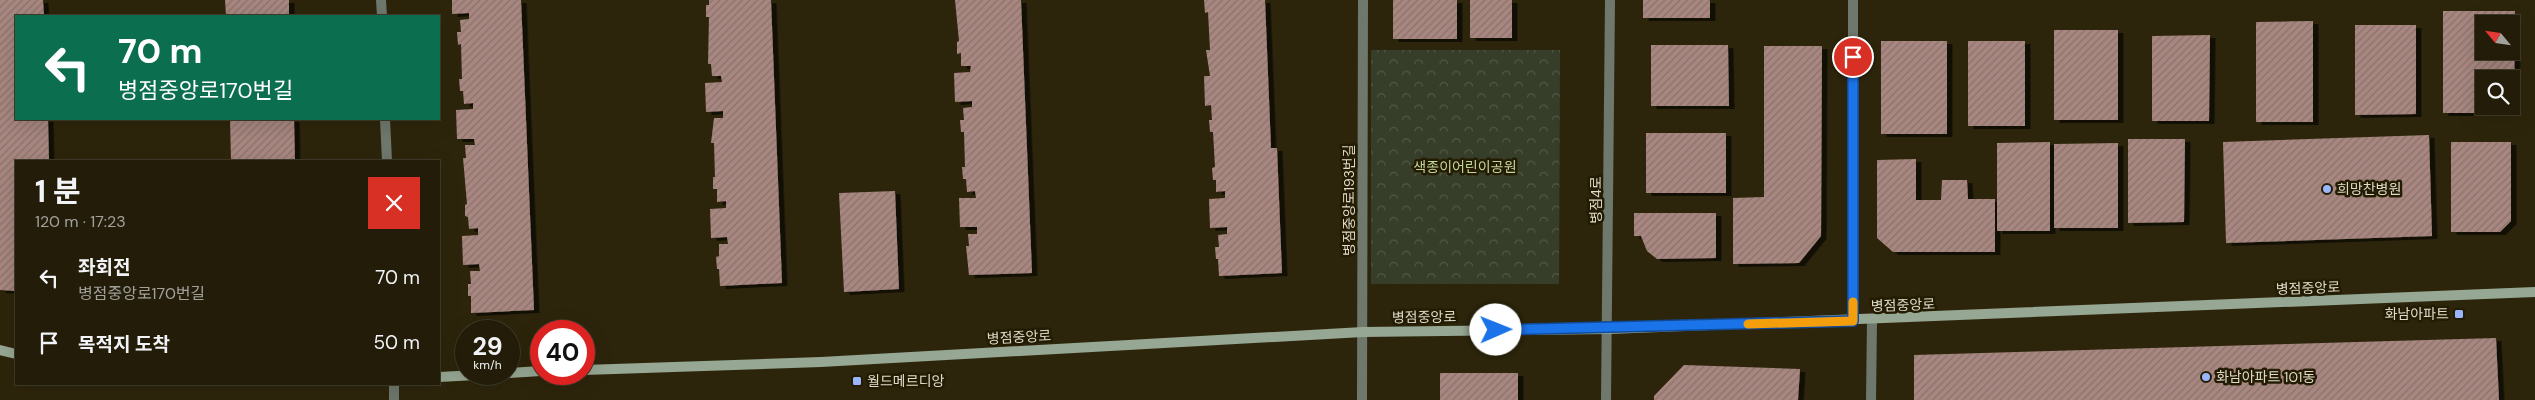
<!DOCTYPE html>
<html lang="ko">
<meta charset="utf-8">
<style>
body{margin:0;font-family:"DM Sans","Noto Sans KR",sans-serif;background:#2e2916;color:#f1f3f6;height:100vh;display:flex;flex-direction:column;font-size:19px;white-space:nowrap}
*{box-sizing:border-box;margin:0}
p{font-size:16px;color:#a2a19c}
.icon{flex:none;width:28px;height:28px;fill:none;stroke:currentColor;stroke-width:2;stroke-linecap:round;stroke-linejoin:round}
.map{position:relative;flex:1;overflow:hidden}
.details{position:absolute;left:15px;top:160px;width:425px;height:225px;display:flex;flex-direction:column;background:#221c08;border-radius:0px;box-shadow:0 5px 20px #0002,0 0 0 1px #3f3a29}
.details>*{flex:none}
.guide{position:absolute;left:15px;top:15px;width:425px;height:105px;border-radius:0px;box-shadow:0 5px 20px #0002,0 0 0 1px #3f3a29;background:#0b6e4f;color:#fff;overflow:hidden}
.needle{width:32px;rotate:299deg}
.fabs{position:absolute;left:2475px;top:15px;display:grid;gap:10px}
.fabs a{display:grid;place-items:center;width:45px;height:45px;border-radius:0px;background:#221c08;box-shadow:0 5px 20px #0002,0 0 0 1px #3f3a29;font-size:25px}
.speed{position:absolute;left:455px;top:320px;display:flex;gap:10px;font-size:25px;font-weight:700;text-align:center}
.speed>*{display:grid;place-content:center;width:65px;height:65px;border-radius:50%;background:#221c08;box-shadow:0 5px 20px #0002,0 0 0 1px #3f3a29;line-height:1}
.speed small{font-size:12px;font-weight:400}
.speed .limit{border:8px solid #d22;background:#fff;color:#111}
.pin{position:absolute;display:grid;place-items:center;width:42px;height:42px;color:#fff;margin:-21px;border:2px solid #fff;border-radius:50%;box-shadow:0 1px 5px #0007}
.me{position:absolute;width:55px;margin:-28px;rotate:89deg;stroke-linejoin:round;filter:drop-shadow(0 0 4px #0008)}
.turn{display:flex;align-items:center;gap:18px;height:105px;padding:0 20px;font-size:22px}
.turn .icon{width:65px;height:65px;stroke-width:2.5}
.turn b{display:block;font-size:35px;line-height:42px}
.round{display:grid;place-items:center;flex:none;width:52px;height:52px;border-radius:0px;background:#2e2916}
.summary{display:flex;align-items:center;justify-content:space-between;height:85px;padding:0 20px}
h1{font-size:30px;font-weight:700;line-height:38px}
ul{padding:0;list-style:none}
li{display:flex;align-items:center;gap:15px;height:65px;padding:0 20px}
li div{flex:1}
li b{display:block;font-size:19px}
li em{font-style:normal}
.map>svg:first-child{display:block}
.forest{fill:url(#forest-crowns)}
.building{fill:url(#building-hatch);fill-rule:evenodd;filter:url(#shadow)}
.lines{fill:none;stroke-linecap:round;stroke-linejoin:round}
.street{stroke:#6e786c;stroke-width:10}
.secondary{stroke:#96a793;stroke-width:10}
.route-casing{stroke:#114b97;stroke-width:12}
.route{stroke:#1a73e8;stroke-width:9}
.slow{stroke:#f59e0b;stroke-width:9}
.poi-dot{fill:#99b5fd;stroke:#231c02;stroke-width:2}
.labels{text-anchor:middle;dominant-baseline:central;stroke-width:5;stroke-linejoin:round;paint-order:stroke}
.park-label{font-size:14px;fill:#c2d59c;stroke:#231c02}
.poi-label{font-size:14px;fill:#dfdbcb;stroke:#231c02;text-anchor:start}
.street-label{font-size:14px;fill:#dfdbcb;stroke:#231c02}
</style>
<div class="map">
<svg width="2535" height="400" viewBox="0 0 2535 400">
<defs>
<pattern id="forest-crowns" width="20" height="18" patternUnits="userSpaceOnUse" patternTransform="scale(1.25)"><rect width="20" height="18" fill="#363d28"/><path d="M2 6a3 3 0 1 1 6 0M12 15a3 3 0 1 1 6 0" fill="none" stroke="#535846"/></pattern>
<pattern id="building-hatch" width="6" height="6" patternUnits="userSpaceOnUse" patternTransform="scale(1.25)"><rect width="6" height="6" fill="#a88780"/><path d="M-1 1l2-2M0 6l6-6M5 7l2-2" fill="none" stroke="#8a726c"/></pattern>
<filter id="shadow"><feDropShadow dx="5.5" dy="3" stdDeviation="0" flood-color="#0009"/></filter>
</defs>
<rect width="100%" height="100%" fill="#2d250b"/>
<!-- forest -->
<polygon class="forest" points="1371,50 1560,50 1559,284 1371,284"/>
<!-- building -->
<g class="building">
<polygon points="0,0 43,0 44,16 16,16 16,119 48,119 49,161 16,161 16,291 0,290"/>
<polygon points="225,0 289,0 289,16 226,16"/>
<polygon points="452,0 521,0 534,310 471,313 471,296 468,296 468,284 471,284 470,271 480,271 479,264 463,265 462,236 478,235 478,228 469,229 468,217 465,216 465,205 467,204 463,158 466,158 465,145 475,145 474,139 457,139 456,110 473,109 473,103 464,104 463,91 460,91 459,79 462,79 461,44 458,45 457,32 461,32 460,20 469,19 469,13 452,14"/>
<polygon points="709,0 771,0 782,283 720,286 719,269 717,269 716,257 719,256 719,244 728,244 727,237 711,238 710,209 726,208 726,201 717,202 717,189 713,189 713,177 715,177 714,143 711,143 714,118 723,118 723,111 706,112 705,83 722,82 721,76 712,76 711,64 708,64 709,17 706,17 706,5 709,5"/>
<polygon points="955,0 1021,0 1032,273 969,275 966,246 969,246 968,234 977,234 977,227 960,227 959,198 976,198 975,191 967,192 966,179 963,179 962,167 965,167 964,132 961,132 960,120 964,120 963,108 972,107 972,101 955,102 954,73 970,72 971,66 961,66 961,53 957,54 957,42 959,41"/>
<polygon points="1204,0 1265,0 1271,148 1277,148 1282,273 1219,276 1218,259 1216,259 1215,247 1219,247 1218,235 1227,234 1227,227 1210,228 1209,199 1225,198 1225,191 1216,192 1216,180 1213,180 1212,168 1215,167 1213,132 1210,132 1209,120 1212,120 1211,105 1205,106 1204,76 1210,76 1206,50 1210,50 1208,12 1205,13"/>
<rect x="1393" y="0" width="64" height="39"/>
<rect x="1470" y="0" width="42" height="38"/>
<rect x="1643" y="0" width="67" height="18"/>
<path d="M2443 11H2515L2514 113H2443ZM2484 24H2511V51H2484ZM2484 79H2511V106H2484Z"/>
<polygon points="2313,21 2313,122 2256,122 2256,22"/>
<polygon points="2355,25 2416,25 2416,114 2355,115"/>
<rect x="2054" y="30" width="64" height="90"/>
<polygon points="2210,35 2209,121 2152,121 2152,36"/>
<rect x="1881" y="41" width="66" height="93"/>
<rect x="1968" y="41" width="57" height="85"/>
<polygon points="1651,45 1728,45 1729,106 1651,106"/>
<polygon points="1764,46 1822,46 1821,236 1799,263 1733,264 1733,198 1764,197"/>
<polygon points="230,119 294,119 295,161 231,161"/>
<rect x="1646" y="133" width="80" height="60"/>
<polygon points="2429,135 2432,236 2226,243 2223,142"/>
<polygon points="2128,139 2185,139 2184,222 2128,223"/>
<polygon points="2050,142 2050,231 1997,231 1997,143"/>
<polygon points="2451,142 2511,142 2511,221 2500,232 2451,232"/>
<polygon points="2118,143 2118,228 2054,228 2054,144"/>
<polygon points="1916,159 1916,200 1941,200 1942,180 1967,180 1968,199 1995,199 1995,252 1893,252 1877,238 1877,160"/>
<polygon points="895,191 899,289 844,292 839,193"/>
<polygon points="1634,213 1716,213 1716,258 1657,259 1647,251 1641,236 1634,236"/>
<polygon points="2496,338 2499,400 1914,400 1914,355"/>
<polygon points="1684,365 1800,369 1798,400 1654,400 1654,396"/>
<rect x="1440" y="373" width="78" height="27"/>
</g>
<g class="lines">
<!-- street -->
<g class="street">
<polyline points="381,0 382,16"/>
<polyline points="385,119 387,161"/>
<polyline points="1853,321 1853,0"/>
<polyline points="394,400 394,384"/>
<polyline points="1362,400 1363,0"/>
<polyline points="1606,400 1610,0"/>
<polyline points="1871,400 1872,320"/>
</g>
<!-- secondary -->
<g class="secondary">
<polyline points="0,350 16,354"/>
<polyline points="584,370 821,362 1363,332 1609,329 2535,292"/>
<polyline points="509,373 541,371"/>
<polyline points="439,377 495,374"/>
</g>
</g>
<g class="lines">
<!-- route casing -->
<g class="route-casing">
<polyline id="route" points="1496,330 1853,321 1853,57"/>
</g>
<!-- route -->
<use href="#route" class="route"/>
<!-- slow -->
<polyline class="slow" points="1748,324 1853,321 1853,302"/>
</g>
<!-- markers -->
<g class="poi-dot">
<circle cx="2327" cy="189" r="5"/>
<rect x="2454" y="309" width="10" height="10" rx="2.5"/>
<circle cx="2206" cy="377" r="5"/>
<rect x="852" y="376" width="10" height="10" rx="2.5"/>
</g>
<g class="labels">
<!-- park labels -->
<g class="park-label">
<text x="1465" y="167">색종이어린이공원</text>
</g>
<!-- poi labels -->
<g class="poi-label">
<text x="2337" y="189">희망찬병원</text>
<text x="2449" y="314" text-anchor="end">화남아파트</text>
<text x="2216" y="377">화남아파트 101동</text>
<text x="867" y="381">월드메르디앙</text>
</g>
<!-- street labels -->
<g class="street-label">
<text transform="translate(1349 200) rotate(-90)">병점중앙로193번길</text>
<text transform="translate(1596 200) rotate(-90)">병점4로</text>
<text transform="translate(2308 288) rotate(-2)">병점중앙로</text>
<text transform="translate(1903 305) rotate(-2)">병점중앙로</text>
<text transform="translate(1424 317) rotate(-1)">병점중앙로</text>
<text transform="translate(1019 337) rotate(-3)">병점중앙로</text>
</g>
</g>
</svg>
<div class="fabs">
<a><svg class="needle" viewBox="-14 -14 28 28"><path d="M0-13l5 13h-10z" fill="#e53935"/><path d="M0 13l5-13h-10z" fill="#a2a19c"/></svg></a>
<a><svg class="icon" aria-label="search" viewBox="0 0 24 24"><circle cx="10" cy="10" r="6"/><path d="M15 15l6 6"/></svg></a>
</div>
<div class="speed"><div>29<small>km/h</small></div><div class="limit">40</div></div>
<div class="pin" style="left:1853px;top:57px;background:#d93025"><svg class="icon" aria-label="arrive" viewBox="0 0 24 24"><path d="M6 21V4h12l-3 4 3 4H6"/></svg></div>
<svg class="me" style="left:1496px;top:330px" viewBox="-20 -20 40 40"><circle r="19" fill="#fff"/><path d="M0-13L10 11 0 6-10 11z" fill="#1a73e8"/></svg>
<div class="guide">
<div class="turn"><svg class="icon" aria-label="left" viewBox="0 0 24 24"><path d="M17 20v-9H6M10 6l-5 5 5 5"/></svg><div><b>70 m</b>병점중앙로170번길</div></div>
</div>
<section class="details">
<div class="summary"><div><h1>1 분</h1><p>120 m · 17:23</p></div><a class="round" style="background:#d93025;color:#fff"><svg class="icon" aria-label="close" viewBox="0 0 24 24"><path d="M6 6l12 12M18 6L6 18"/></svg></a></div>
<ul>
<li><svg class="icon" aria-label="left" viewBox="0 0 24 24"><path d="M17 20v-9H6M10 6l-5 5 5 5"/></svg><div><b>좌회전</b><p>병점중앙로170번길</p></div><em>70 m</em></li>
<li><svg class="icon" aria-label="arrive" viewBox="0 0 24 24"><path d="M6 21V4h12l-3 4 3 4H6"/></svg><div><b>목적지 도착</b></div><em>50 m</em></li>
</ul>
</section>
</div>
